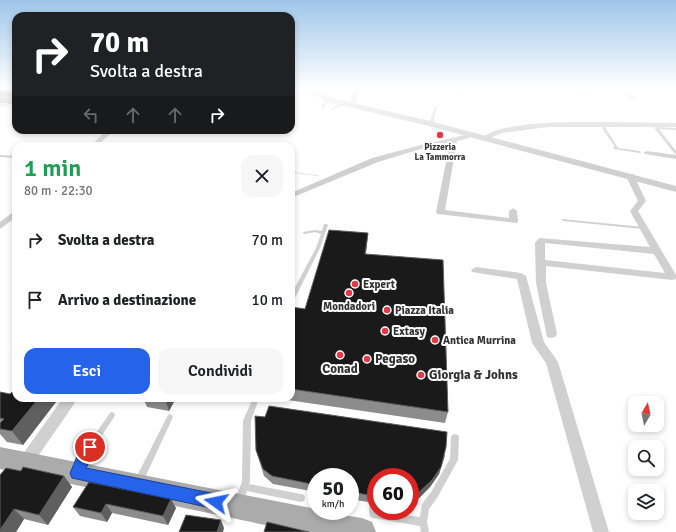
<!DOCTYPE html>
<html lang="it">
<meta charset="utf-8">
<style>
body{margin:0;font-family:Signika,sans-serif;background:#f6f6f6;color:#202124;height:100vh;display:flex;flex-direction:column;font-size:15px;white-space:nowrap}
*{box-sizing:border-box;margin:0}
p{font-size:13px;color:#757577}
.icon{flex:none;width:22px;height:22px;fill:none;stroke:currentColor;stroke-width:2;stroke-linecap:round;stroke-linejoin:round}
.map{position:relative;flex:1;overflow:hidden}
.sheet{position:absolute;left:12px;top:142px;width:283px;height:260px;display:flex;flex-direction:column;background:#fff;border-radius:12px;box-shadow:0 2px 6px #0003}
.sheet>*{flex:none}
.guide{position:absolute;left:12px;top:12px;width:283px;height:122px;border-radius:12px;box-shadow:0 2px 6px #0003;background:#202124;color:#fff;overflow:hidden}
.needle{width:26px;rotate:9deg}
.fabs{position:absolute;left:628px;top:396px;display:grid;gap:8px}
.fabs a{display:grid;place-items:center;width:36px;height:36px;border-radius:8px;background:#fff;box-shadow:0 2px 6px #0003;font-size:20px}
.speed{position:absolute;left:307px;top:468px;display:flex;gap:8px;font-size:20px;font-weight:700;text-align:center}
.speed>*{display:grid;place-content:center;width:52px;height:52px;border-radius:50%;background:#fff;box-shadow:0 2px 6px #0003;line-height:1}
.speed small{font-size:10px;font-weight:400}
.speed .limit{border:6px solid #d22;background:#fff;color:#111}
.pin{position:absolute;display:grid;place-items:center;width:34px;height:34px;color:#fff;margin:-17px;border:2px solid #fff;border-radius:50%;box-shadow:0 1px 4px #0007}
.me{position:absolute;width:44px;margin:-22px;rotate:282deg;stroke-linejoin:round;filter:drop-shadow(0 0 3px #0008)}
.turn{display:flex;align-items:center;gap:14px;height:84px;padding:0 12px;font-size:18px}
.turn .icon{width:52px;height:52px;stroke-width:2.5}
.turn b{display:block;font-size:28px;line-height:34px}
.lanes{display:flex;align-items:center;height:38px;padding:0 12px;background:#0003;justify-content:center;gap:20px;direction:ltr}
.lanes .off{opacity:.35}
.round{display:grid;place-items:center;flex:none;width:42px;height:42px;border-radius:12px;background:#f6f6f6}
.headline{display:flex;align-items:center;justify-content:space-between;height:68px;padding:0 12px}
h1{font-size:24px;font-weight:600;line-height:30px;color:#1e9e55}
.primary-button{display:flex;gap:8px;margin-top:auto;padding:8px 12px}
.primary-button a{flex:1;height:46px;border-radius:12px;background:#2563eb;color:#fff;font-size:16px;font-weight:600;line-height:46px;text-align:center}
.primary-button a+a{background:#f6f6f6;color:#202124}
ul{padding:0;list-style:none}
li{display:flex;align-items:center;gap:12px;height:60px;padding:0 12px}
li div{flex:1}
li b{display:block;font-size:15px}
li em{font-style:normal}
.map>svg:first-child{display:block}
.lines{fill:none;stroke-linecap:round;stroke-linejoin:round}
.path{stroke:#cdcdcd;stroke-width:1;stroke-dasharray:1 1;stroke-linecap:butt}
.service{fill:#d0d0d0;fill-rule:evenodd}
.minor{fill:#d0d0d0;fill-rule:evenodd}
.tertiary{fill:#d0d0d0;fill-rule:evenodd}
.primary{fill:#ababab;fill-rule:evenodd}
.wall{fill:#8c8c8c}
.shaded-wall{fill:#5f5f5f}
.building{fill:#1a1a1a;stroke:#5f5f5f}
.route{fill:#2563eb;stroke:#184099}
.poi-dot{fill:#e63946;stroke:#fff;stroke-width:1.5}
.labels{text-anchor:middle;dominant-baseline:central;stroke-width:4;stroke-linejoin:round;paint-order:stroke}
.far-poi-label{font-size:9px;font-weight:bold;fill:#333;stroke:#fff}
.poi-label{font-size:11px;font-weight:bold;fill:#333;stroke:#fff;text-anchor:start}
.near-poi-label{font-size:13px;font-weight:bold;fill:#333;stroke:#fff;text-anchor:start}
</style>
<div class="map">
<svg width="676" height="532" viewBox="0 0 676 532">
<rect width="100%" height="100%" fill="#fff"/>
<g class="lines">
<!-- path -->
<polyline class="path" points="291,172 319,176"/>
<!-- service -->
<g class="service">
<polygon points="327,99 329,100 323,108 321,108 321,106"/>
<polygon points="342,103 344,104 332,110 330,109"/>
<polygon points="0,104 16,105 16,107 0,106"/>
<polygon points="435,106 437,107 433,124 431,125 429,124"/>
<polygon points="601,124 603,124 618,148 639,151 641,152 640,153 614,149 613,148 615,147 600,125"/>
<polygon points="655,127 676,128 676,130 659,129 676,151 676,154 675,154 655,129"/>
<polygon points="0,155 16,156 16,158 0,157"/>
<polygon points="562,219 643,227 645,228 643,229 564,221 562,220"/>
<polygon points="324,224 326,224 328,225 320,248 294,300 293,301 291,302 291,295 316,248 321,234 315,232 305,234 303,233 303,232 315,230 322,231"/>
<polygon points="253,398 259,398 251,421 250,481 249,484 301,494 304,495 305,498 304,501 301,502 247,491 243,503 240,504 237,503 236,500 242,481 243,421"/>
<polygon points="112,412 114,413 115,415 114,417 86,460 82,472 79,473 76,472 75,469 80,456 110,413"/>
<polygon points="170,414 172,415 173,417 142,484 139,485 136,484 135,481 136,478 168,415"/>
<path d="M455 434 458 435 459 437 458 460 437 498 429 509 427 522 429 532H421L420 526 373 518 370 517C368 511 370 500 372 493L375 492H376V511L420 517 422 504 431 492 450 459 451 437 452 435Z"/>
</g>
<!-- minor -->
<g class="minor">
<polygon points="353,89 359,89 356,106 353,108 350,106"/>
<polygon points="456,89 462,89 461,95 457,95"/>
<polygon points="580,89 586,89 587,92 582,93"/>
<polygon points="622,89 627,89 635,98 634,99 630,99"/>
<path d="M605 122 676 123V127H548L502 133 485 140 482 138C503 120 577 122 605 122Z"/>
<polygon points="107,130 114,130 97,146 90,146"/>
<polygon points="474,133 477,135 476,136 457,141 445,210 509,218 509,211 513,208 517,211 518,221 517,223 437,214 436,212 450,142 421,149 378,162 291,198 291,193 372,158 417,146"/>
<polygon points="647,151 676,155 676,159 645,154 643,153"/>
<path d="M627 174H633L646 201 638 211 676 275V279L672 280 546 266V283L557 334 555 337 551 338 547 337 536 283 535 243 539 238 650 247 630 211 638 201 626 176ZM545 243 654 254 665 273 545 260Z"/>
<polygon points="16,210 16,217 0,229 0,222"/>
<polygon points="476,267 521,273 526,276 544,342 558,362 609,532 593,532 546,363 532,343 517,279 472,272 471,270"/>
<polygon points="63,398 78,398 30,468 25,470 20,468 17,463 20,458"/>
</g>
<!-- tertiary -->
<polygon class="tertiary" points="302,89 312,89 332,98 430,121 676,186 676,192 425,125 327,102"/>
<!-- primary -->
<polygon class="primary" points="0,447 316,509 316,511 362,518 372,522 376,532 298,532 0,469"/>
</g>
<!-- wall -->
<g class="wall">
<polygon points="0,90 16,90 16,104 0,103"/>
<polygon points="368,233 366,254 448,412 445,423 274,398 291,398 291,307 305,309"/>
<polygon points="0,392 10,394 16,398 59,398 23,445 7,442 0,434"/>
<polygon points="117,398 136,398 134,401"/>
<polygon points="143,398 176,398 169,411 147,407"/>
<polygon points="256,450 445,455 439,474 430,487 416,501 410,504 410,477 376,477 376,490 371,493 368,502 350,499 350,477 316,477 316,492 273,484 264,476 258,457"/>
<polygon points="21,471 64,476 72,487 48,525 24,519 16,532 0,532"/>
<polygon points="89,482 176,508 168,525 112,513 107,522 80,516 73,507"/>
</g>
<!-- shaded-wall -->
<g class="shaded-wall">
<polygon points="368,233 367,244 364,264 365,254"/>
<polygon points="39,398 59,398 23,445 12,431"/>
<polygon points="133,398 136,398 134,401"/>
<polygon points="165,398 176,398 169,411 165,399"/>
<polygon points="445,455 439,474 430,487 416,501 410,504 410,498"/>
<polygon points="64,476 72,487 48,525 39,515"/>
<polygon points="376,484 376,490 371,493 368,502 369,495 371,485"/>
<polygon points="171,499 176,508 168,525 163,516"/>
<polygon points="106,504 112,513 107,522 101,513"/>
<polygon points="14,509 24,519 16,532 0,532 0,530"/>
<polygon points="221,520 224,528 223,532 217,532"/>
</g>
<!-- building -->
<g class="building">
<polygon points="2,89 16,90 16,96 0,95 0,90"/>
<polygon points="329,230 368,233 365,254 443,260 448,412 291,389 291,307 305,309"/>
<polygon points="16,388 16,398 39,398 12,431 0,429 0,423 4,419 0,418 0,392 10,394"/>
<polygon points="156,398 165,398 165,399"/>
<polygon points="269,406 447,432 446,447 441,467 432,480 417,494 410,498 410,477 376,477 376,484 371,485 369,495 350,492 350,477 316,477 316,485 272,476 263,469 256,450 255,416 265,417"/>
<polygon points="23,467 64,476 39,515 14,509 0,530 0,475 6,468 21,471"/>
<polygon points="89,482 171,499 163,516 106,504 101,513 73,507"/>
<polygon points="186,515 221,520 217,532 179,532"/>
<polygon points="267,522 309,532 264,532"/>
</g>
<!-- sky -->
<linearGradient id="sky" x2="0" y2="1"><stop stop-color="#9ec6ea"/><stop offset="0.54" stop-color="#fff"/><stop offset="1" stop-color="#fff" stop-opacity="0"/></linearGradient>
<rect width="676" height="164" fill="url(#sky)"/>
<!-- route -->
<path class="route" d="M90 441 95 443 97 447 86 468 216 494 221 496 223 502 221 507 216 509 72 478 70 473C75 463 79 446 90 441Z"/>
<!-- markers -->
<g class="poi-dot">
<circle cx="440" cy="135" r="4"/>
<circle cx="355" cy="284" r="4"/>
<circle cx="349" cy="293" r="4"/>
<circle cx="387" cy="310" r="4"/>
<circle cx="385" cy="331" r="4"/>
<circle cx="435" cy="340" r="4"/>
<circle cx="340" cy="355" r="4"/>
<circle cx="367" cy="359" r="4"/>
<circle cx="421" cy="375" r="4"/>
</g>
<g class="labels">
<!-- far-poi labels -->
<g class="far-poi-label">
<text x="440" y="147">Pizzeria<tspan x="440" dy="10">La Tammorra</tspan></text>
</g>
<!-- poi labels -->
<g class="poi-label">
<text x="363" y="284">Expert</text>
<text x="349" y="306" text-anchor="middle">Mondadori</text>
<text x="395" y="310">Piazza Italia</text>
<text x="393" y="331">Extasy</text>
<text x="443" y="340">Antica Murrina</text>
</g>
<!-- near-poi labels -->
<g class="near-poi-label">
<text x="375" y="359">Pegaso</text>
<text x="340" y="369" text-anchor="middle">Conad</text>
<text x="429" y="375">Giorgia &amp; Johns</text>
</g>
</g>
</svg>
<div class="fabs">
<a><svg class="needle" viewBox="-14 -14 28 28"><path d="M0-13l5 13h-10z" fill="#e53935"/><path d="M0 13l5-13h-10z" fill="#757577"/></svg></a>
<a><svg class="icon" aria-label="search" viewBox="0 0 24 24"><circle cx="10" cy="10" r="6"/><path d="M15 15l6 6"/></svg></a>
<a><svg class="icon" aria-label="layers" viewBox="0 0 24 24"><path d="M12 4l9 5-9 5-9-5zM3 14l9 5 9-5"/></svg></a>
</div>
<div class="speed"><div>50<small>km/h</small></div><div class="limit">60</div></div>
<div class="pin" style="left:90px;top:447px;background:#d93025"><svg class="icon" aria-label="arrive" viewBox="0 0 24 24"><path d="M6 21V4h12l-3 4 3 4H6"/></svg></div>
<svg class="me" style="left:216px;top:502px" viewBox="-20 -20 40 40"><path d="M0-17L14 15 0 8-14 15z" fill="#2563eb" stroke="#fff" stroke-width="4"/></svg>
<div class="guide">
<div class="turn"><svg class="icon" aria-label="right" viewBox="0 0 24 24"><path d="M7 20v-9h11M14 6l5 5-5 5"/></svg><div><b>70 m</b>Svolta a destra</div></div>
<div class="lanes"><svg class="icon off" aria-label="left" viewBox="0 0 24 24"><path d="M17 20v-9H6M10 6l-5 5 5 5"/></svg><svg class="icon off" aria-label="ahead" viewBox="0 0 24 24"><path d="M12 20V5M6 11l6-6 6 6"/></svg><svg class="icon off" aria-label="ahead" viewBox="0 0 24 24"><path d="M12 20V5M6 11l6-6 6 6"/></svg><svg class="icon" aria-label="right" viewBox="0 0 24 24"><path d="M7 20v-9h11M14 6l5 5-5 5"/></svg></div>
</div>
<section class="sheet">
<div class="headline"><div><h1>1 min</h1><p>80 m · 22:30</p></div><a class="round"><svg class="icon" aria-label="close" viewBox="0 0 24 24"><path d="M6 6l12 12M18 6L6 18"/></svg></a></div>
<ul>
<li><svg class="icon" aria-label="right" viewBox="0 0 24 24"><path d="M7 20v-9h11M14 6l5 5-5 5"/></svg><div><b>Svolta a destra</b></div><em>70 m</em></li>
<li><svg class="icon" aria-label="arrive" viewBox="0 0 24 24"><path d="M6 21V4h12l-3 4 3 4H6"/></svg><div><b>Arrivo a destinazione</b></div><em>10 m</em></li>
</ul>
<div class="primary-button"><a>Esci</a><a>Condividi</a></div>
</section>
</div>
